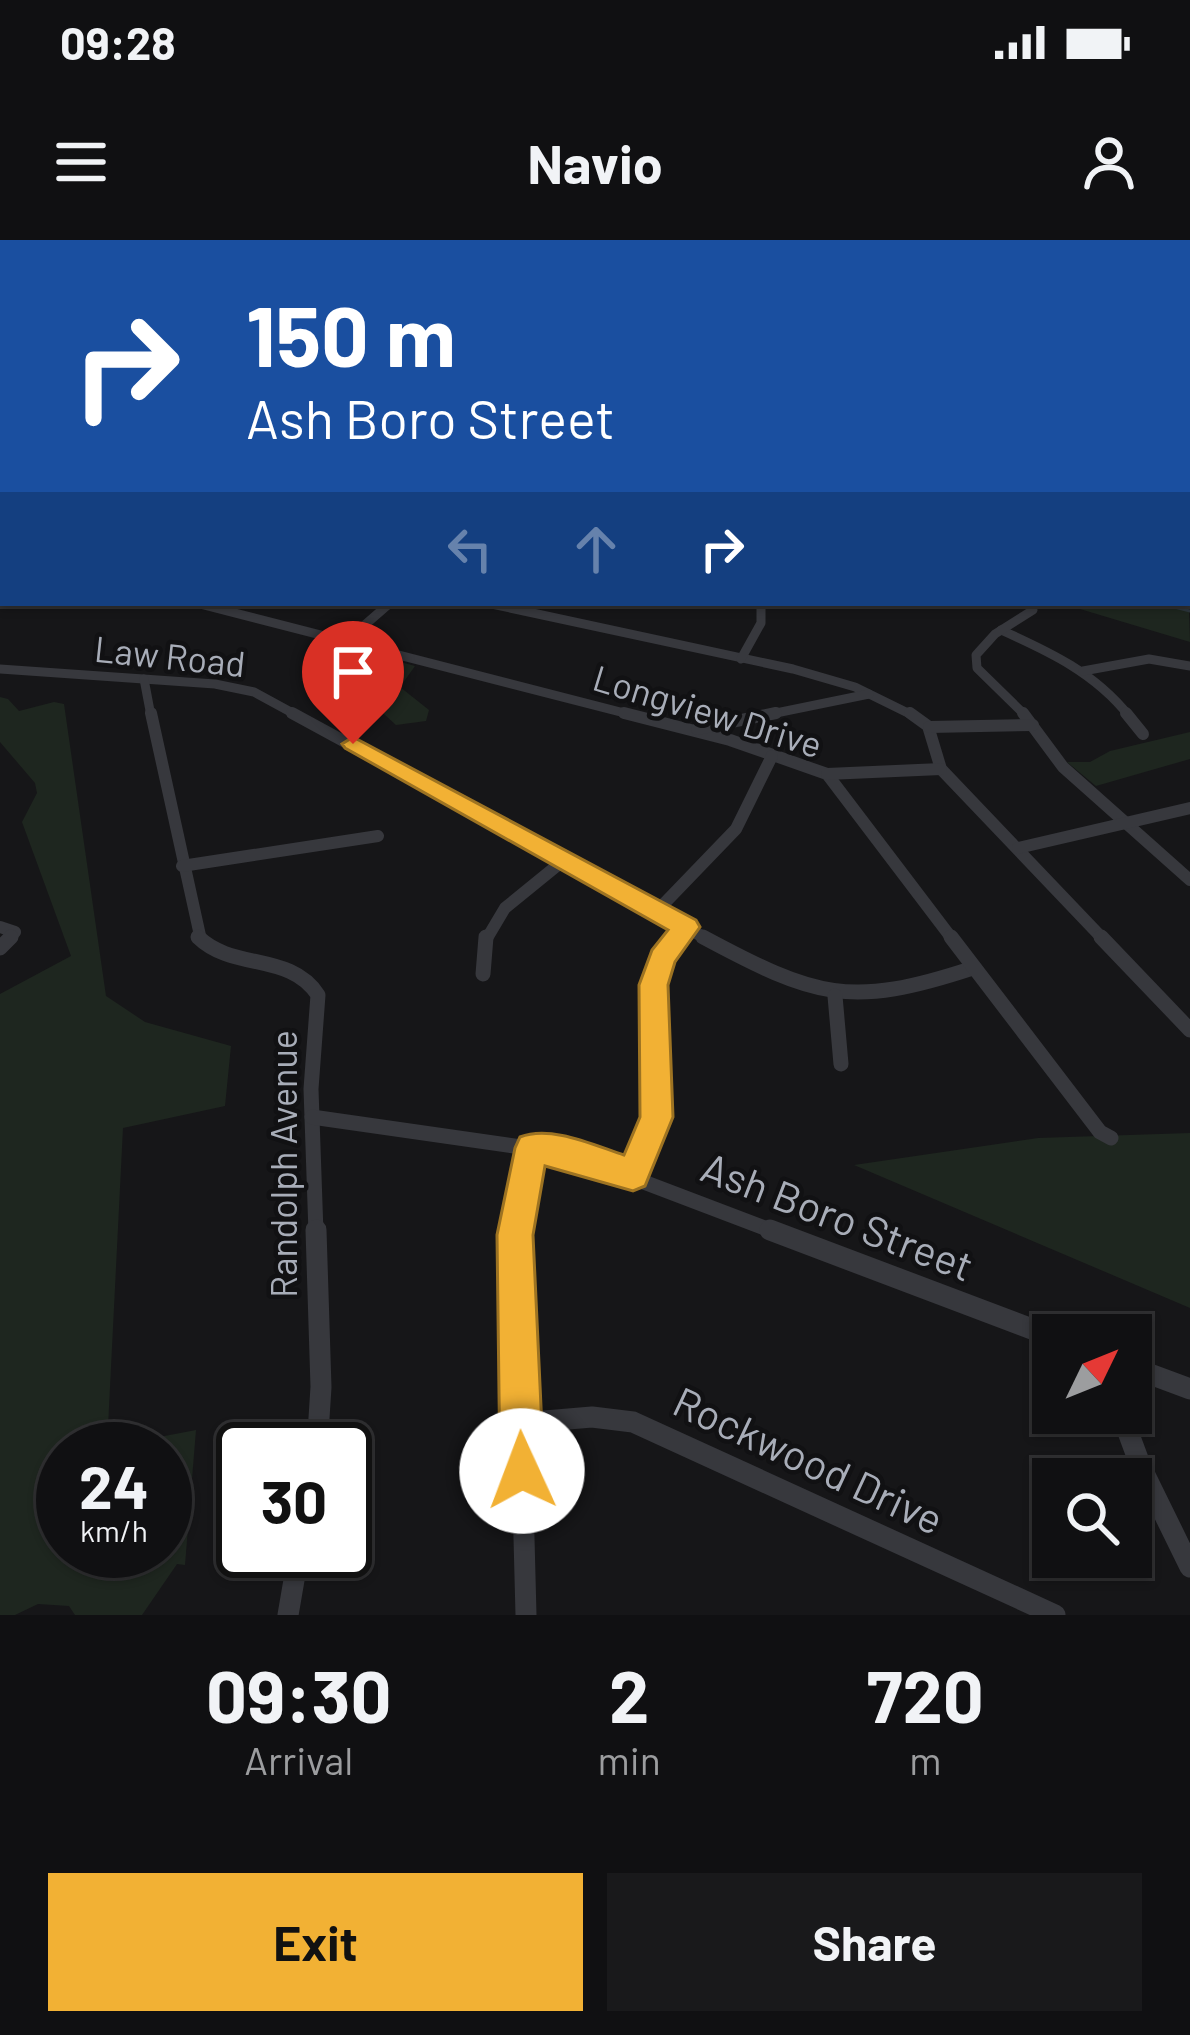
<!DOCTYPE html>
<style>
body{margin:0;font-family:Barlow,sans-serif;background:#19191b;color:#f1f3f6;height:100vh;display:flex;flex-direction:column;font-size:45px;white-space:nowrap}
*{box-sizing:border-box;margin:0}
p{font-size:39px;color:#9c9d9f}
.icon{flex:none;width:66px;height:66px;fill:none;stroke:currentColor;stroke-width:2;stroke-linecap:round;stroke-linejoin:round}
.map{position:relative;height:1375px;overflow:hidden}
.drawer{display:flex;flex-direction:column;background:#101012;flex:1}
.drawer>*{flex:none}
.hud{position:absolute;left:0px;top:0px;width:1191px;height:366px;box-shadow:0 3px 9px #0004,0 0 0 3px #303032;background:#1a4fa0;color:#fff;overflow:hidden}
.needle{width:78px;rotate:47deg}
.buttons{position:absolute;left:1032px;top:1074px;display:grid;gap:24px}
.buttons a{display:grid;place-items:center;width:120px;height:120px;border-radius:0px;background:#101012;box-shadow:0 3px 9px #0004,0 0 0 3px #303032;font-size:60px}
.speed{position:absolute;left:36px;top:1182px;display:flex;gap:24px;font-size:60px;font-weight:700;text-align:center}
.speed>*{display:grid;place-content:center;width:156px;height:156px;border-radius:50%;background:#101012;box-shadow:0 3px 9px #0004,0 0 0 3px #303032;line-height:1}
.speed small{font-size:30px;font-weight:400}
.speed .limit{border:6px solid #111;border-radius:18px;background:#fff;color:#111}
.pin{position:absolute;display:grid;place-items:center;width:102px;height:102px;color:#fff;margin:-123px -51px;border-radius:50% 50% 50% 0;rotate:-45deg;box-shadow:0 0 12px #0007}
.pin .icon{rotate:45deg}
.me{position:absolute;width:132px;margin:-66px;rotate:358deg;stroke-linejoin:round;filter:drop-shadow(0 0 9px #0008)}
.turn{display:flex;align-items:center;gap:42px;height:252px;padding:0 48px;font-size:54px}
.turn .icon{width:156px;height:156px;stroke-width:2.5}
.turn b{display:block;font-size:84px;line-height:102px}
.lanes{display:flex;align-items:center;height:114px;padding:0 48px;background:#0003;justify-content:center;gap:60px;direction:ltr}
.lanes .off{opacity:.35}
.eta{display:flex;justify-content:space-evenly;align-items:center;height:204px;text-align:center}
.eta b{font-size:72px;font-weight:700;line-height:84px}
.cta{display:flex;gap:24px;margin-top:auto;padding:24px 48px}
.cta a{flex:1;height:138px;border-radius:0px;background:#f2b134;color:#111;font-size:48px;font-weight:700;line-height:138px;text-align:center}
.cta a+a{background:#19191b;color:#f1f3f6}
.status{display:flex;justify-content:space-between;align-items:center;height:84px;padding:0 60px;background:#101012;direction:ltr}
.status svg{height:33px;fill:currentColor}
header{display:flex;justify-content:space-between;align-items:center;height:156px;padding:0 48px;background:#101012;font-size:54px;font-weight:700}
.map>svg:first-child{display:block}
.green{fill:#1e261f;fill-rule:evenodd}
.lines{fill:none;stroke-linecap:round;stroke-linejoin:round}
.stream{stroke:#2c353c;stroke-width:3}
.minor-far3{stroke:#37383d;stroke-width:9}
.minor-far2{stroke:#37383d;stroke-width:12}
.minor-far1{stroke:#37383d;stroke-width:15}
.minor{stroke:#37383d;stroke-width:21}
.major{fill:#53555c;fill-rule:evenodd}
.route{fill:#f2b134;stroke:#9d7322;stroke-width:3}
.labels{text-anchor:middle;dominant-baseline:central;stroke-width:9;stroke-linejoin:round;paint-order:stroke}
.street-label{font-size:36px;fill:#a8adb8;stroke:#111113}
.near-street-label{font-size:42px;fill:#a8adb8;stroke:#111113}
</style>
<div class="status"><b>09:28</b><svg viewBox="0 0 49 12"><path d="M0 12V9h3v3zM5 12V6h3v6zM10 12V3h3v9zM15 12V0h3v12zM26 1h20v11H26zM47 4h2v5h-2z"/></svg></div>
<header><svg class="icon" aria-label="menu" viewBox="0 0 24 24"><path d="M4 6h16M4 12h16M4 18h16"/></svg>Navio<svg class="icon" aria-label="person" viewBox="0 0 24 24"><circle cx="12" cy="8" r="4"/><path d="M4 21q1-7 8-7t8 7"/></svg></header>
<div class="map">
<svg width="1190" height="1375" viewBox="0 0 1190 1375">
<rect width="100%" height="100%" fill="#161618"/>
<!-- green -->
<g class="green">
<polygon points="1188,338 1190,402 1060,363 1188,363"/>
<path d="M338 405 415 426 400 447 429 470 426 481 396 485C366 457 344 437 301 441L330 418 329 407Z"/>
<path d="M0 457 8 459 19 471 54 462 64 464 106 756 145 782 231 806 225 866 123 888 107 1207 196 1190 185 1325 177 1324 142 1375H75L69 1366 38 1364 15 1375H0V754L71 716 22 582 37 553 35 543 0 502ZM63 1209H165V1311H63Z"/>
<polygon points="1190,492 1190,519 1096,546 1067,522 1090,522 1110,511"/>
<polygon points="1190,893 1190,1068 854,925 1038,898"/>
</g>
<g class="lines">
<!-- stream -->
<polyline class="stream" points="1159,363 1190,371"/>
<!-- minor-far3 -->
<g class="minor-far3">
<polyline points="196,363 636,476"/>
<polyline points="487,363 793,429 855,447 914,476"/>
<path d="M1001 390C1050 412 1095 433 1129 476"/>
<polyline points="344,403 390,363"/>
<polyline points="741,419 761,383 761,363"/>
<polyline points="0,429 215,444 254,452 298,476"/>
<polyline points="1083,431 1149,419 1190,426"/>
<polyline points="144,439 151,476"/>
<polyline points="761,476 869,454"/>
<polyline points="1026,476 977,428 976,415 995,394 1033,370"/>
</g>
<!-- minor-far2 -->
<g class="minor-far2">
<polyline points="151,473 201,700"/>
<polyline points="292,473 709,700"/>
<polyline points="624,473 730,500 827,534 953,700"/>
<polyline points="910,473 928,486 941,529 1104,700"/>
<polyline points="1023,473 1063,527 1190,640"/>
<polyline points="1126,473 1143,494"/>
<polyline points="929,487 1033,485"/>
<polyline points="697,489 776,473"/>
<polyline points="827,534 941,529"/>
<polyline points="1018,608 1190,568"/>
<polyline points="182,626 378,596"/>
<polyline points="657,671 736,589 772,516"/>
<polyline points="0,687 15,692 8,700"/>
<polyline points="486,700 505,668 564,620"/>
<polyline points="677,700 686,687"/>
</g>
<!-- minor-far1 -->
<g class="minor-far1">
<path d="M198 697C233 731 290 712 318 755L311 849 316 993"/>
<path d="M703 697C815 757 849 769 973 728"/>
<polyline points="951,697 1100,892 1111,898"/>
<polyline points="1101,697 1190,790"/>
<polyline points="0,708 11,697"/>
<polyline points="483,734 486,697"/>
<polyline points="835,756 841,824"/>
<polyline points="312,877 570,914 778,993"/>
<path d="M633 935C643 915 655 895 657 873 664 810 638 752 679 697"/>
<polyline points="515,993 532,908"/>
</g>
<!-- minor -->
<g class="minor">
<polyline points="316,990 321,1147 317,1209"/>
<polyline points="516,990 526,1375"/>
<polyline points="770,990 1053,1097"/>
<polyline points="1131,1127 1190,1149"/>
<polyline points="1121,1173 1141,1227 1190,1327"/>
<polyline points="521,1183 592,1177 633,1182 1055,1375"/>
<polyline points="288,1375 299,1311"/>
</g>
<!-- major -->
<polygon class="major" points="3,279 3,285 0,286 0,280"/>
</g>
<!-- sky -->
<linearGradient id="sky" x2="0" y2="1"><stop stop-color="#0c0c0d"/><stop offset="0.47" stop-color="#363c48"/><stop offset="1" stop-color="#363c48" stop-opacity="0"/></linearGradient>
<rect width="1190" height="366" fill="url(#sky)"/>
<!-- route -->
<path class="route" d="M353 497 696 680 700 687 675 722 668 745 673 877 645 946 633 951 545 926 533 995 544 1231 537 1246 522 1253 507 1246 500 1231 497 995 515 908 520 897C551 885 593 905 624 915L640 877 639 745 652 710 668 690 345 508 342 504Z"/>
<g class="labels">
<!-- street labels -->
<g class="street-label">
<text transform="translate(170 415) rotate(6)">Law Road</text>
<text transform="translate(708 470) rotate(17)">Longview Drive</text>
<text transform="translate(282 924) rotate(-90)">Randolph Avenue</text>
</g>
<!-- near-street labels -->
<g class="near-street-label">
<text transform="translate(838 975) rotate(21)">Ash Boro Street</text>
<text transform="translate(809 1219) rotate(25)">Rockwood Drive</text>
</g>
</g>
</svg>
<div class="buttons">
<a><svg class="needle" viewBox="-14 -14 28 28"><path d="M0-13l5 13h-10z" fill="#e53935"/><path d="M0 13l5-13h-10z" fill="#9c9d9f"/></svg></a>
<a><svg class="icon" aria-label="search" viewBox="0 0 24 24"><circle cx="10" cy="10" r="6"/><path d="M15 15l6 6"/></svg></a>
</div>
<div class="speed"><div>24<small>km/h</small></div><div class="limit">30</div></div>
<div class="pin" style="left:353px;top:504px;background:#d93025"><svg class="icon" aria-label="arrive" viewBox="0 0 24 24"><path d="M6 21V4h12l-3 4 3 4H6"/></svg></div>
<svg class="me" style="left:522px;top:1231px" viewBox="-20 -20 40 40"><circle r="19" fill="#fff"/><path d="M0-13L10 11 0 6-10 11z" fill="#f2b134"/></svg>
<div class="hud">
<div class="turn"><svg class="icon" aria-label="right" viewBox="0 0 24 24"><path d="M7 20v-9h11M14 6l5 5-5 5"/></svg><div><b>150 m</b>Ash Boro Street</div></div>
<div class="lanes"><svg class="icon off" aria-label="left" viewBox="0 0 24 24"><path d="M17 20v-9H6M10 6l-5 5 5 5"/></svg><svg class="icon off" aria-label="ahead" viewBox="0 0 24 24"><path d="M12 20V5M6 11l6-6 6 6"/></svg><svg class="icon" aria-label="right" viewBox="0 0 24 24"><path d="M7 20v-9h11M14 6l5 5-5 5"/></svg></div>
</div>
</div>
<section class="drawer">
<div class="eta">
<div><b>09:30</b><p>Arrival</p></div>
<div><b>2</b><p>min</p></div>
<div><b>720</b><p>m</p></div>
</div>
<div class="cta"><a>Exit</a><a>Share</a></div>
</section>
